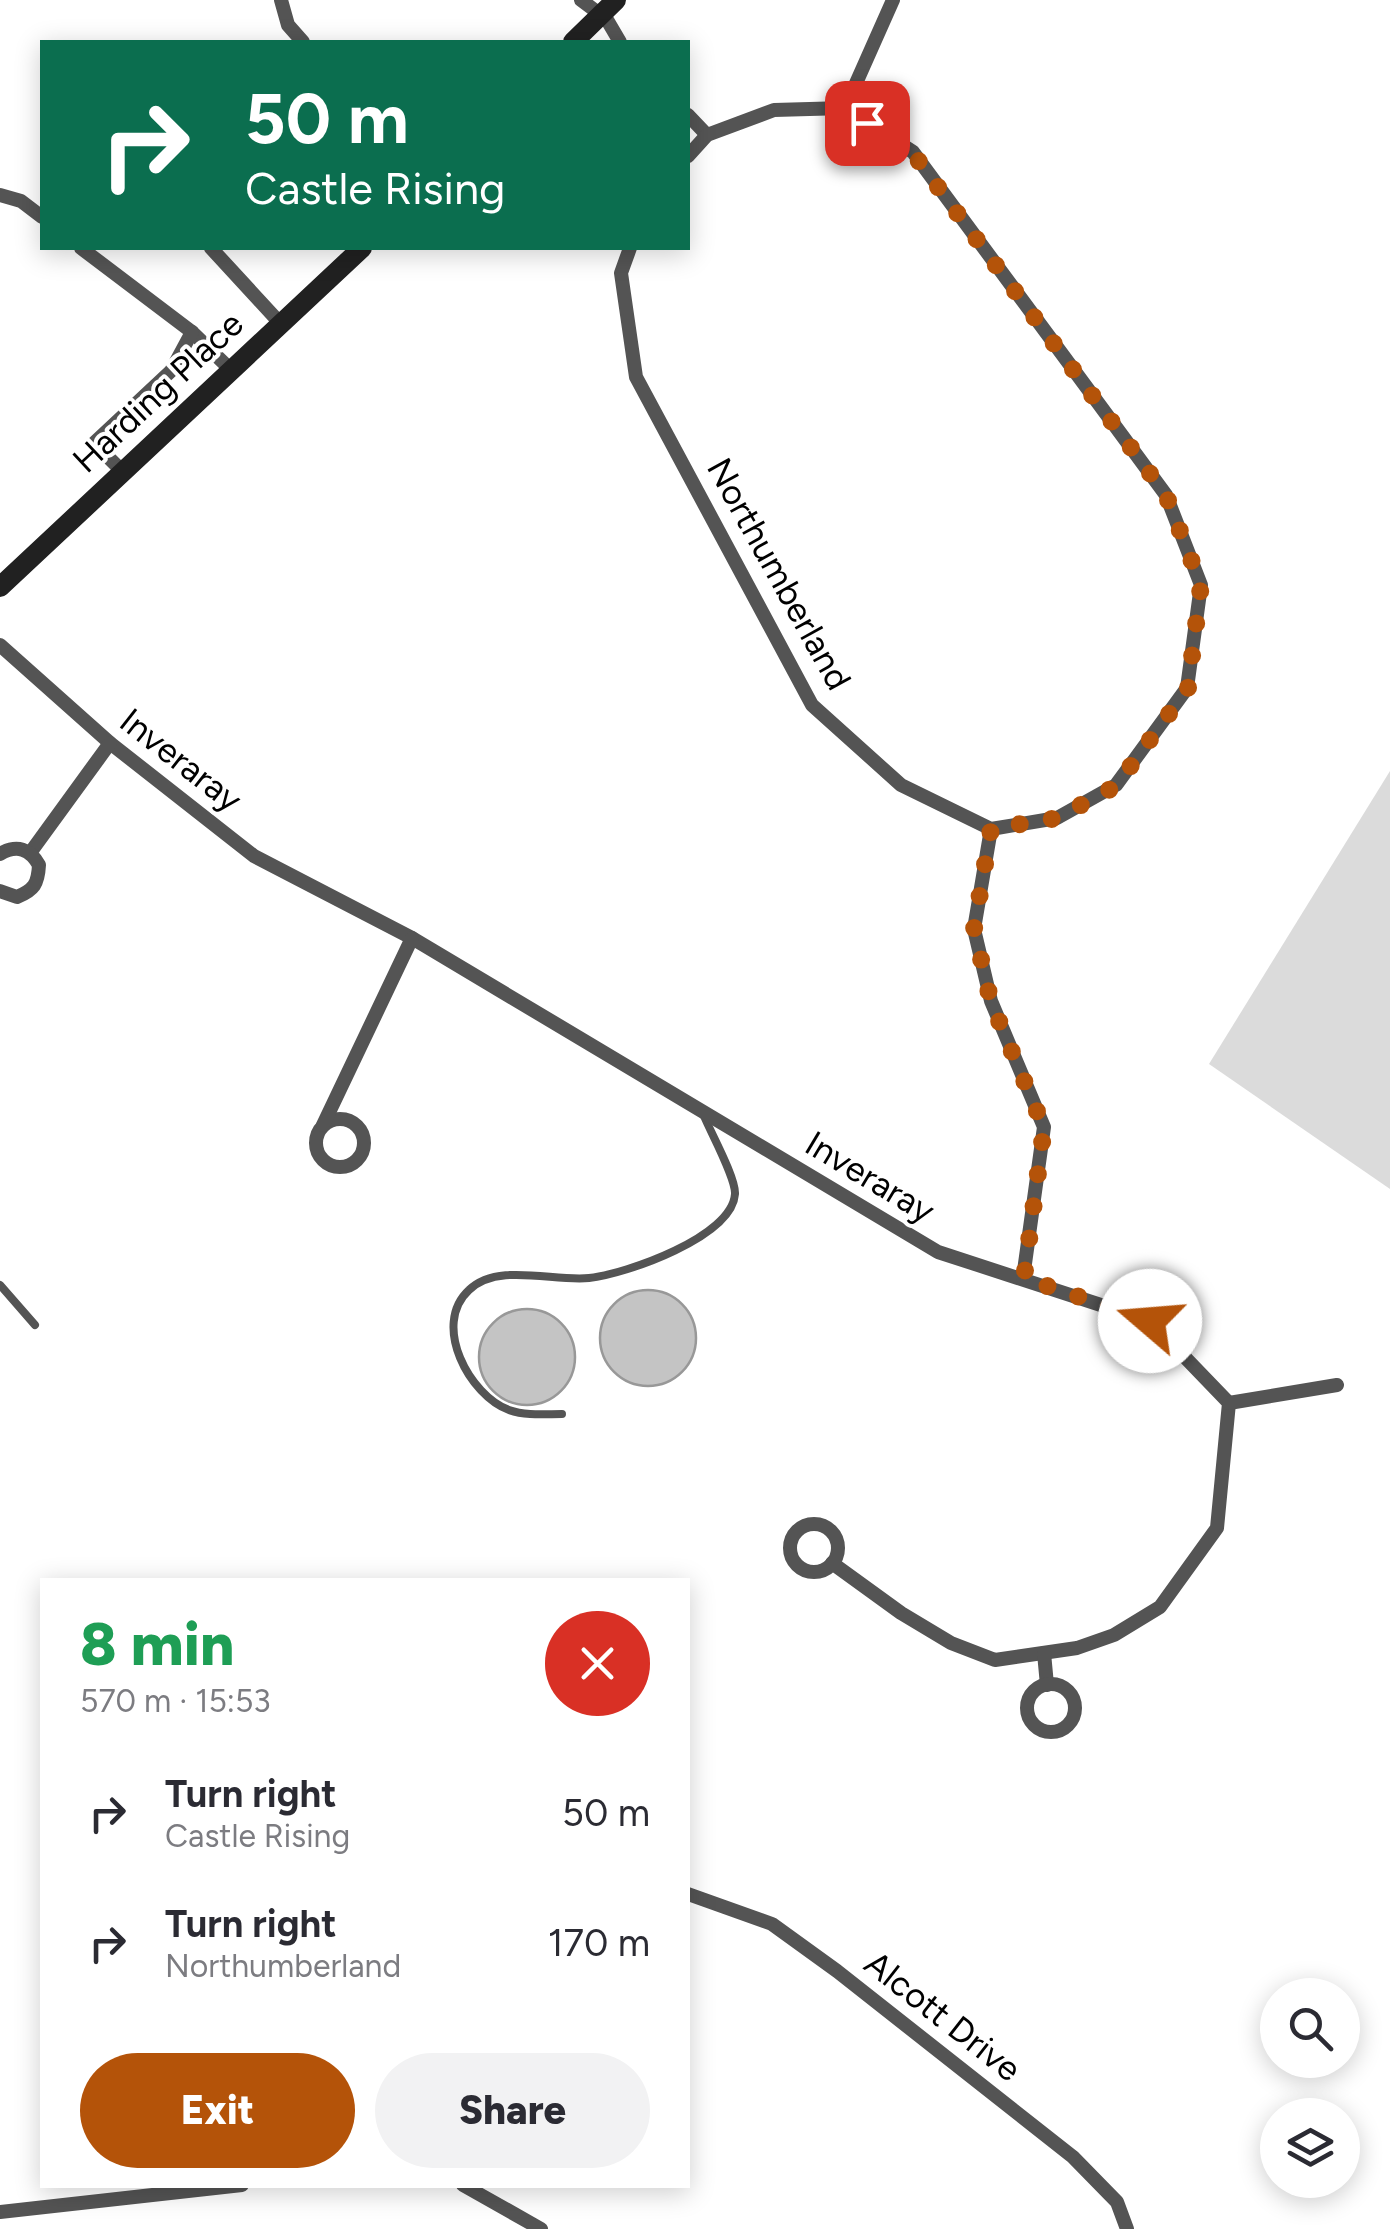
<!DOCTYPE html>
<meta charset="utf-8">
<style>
body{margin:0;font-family:Figtree,sans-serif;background:#f2f2f3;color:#2b2b33;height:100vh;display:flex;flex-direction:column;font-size:38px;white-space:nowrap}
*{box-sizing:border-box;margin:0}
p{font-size:32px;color:#7c7c81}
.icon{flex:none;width:55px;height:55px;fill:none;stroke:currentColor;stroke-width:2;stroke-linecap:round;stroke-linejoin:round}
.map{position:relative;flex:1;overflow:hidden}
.side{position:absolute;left:40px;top:1578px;width:650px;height:610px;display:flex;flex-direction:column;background:#fff;border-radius:0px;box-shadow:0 5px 25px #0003}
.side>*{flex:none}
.hud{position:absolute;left:40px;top:40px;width:650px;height:210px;border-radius:0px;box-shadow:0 5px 25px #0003;background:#0b6e4f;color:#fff;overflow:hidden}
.controls{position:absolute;left:1260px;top:1978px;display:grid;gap:20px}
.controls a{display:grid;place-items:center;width:100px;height:100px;border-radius:50%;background:#fff;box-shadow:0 5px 25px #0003;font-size:50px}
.pin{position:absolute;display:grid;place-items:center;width:85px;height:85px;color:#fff;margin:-42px;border-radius:20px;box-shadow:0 5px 15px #0006}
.me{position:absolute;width:110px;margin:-55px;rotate:288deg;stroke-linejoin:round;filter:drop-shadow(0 0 8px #0008)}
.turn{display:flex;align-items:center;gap:35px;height:210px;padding:0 40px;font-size:45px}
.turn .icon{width:130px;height:130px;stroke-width:2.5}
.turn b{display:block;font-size:70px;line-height:85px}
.round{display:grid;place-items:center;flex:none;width:105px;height:105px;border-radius:52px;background:#f2f2f3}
.summary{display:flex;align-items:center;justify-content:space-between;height:170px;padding:0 40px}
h1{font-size:60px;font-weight:800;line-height:75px;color:#1e9e55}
.primary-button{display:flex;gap:20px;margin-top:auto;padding:20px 40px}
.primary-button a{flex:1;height:115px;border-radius:60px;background:#b45309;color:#fff;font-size:40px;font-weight:800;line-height:115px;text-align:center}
.primary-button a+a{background:#f2f2f3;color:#2b2b33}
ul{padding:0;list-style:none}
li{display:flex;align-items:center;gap:30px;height:130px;padding:0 40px}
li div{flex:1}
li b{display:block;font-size:38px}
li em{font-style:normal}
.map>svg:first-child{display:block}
.green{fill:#dbdbdb}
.building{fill:#c4c4c4;stroke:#989898;stroke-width:2.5}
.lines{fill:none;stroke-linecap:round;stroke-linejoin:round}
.lane{stroke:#545454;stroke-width:8}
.street{stroke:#545454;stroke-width:14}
.secondary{stroke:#212121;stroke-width:20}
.route{stroke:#b45309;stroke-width:18;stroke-dasharray:0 32.4}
.labels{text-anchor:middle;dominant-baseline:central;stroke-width:8;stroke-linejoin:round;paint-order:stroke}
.street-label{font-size:35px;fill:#000;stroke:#fff}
</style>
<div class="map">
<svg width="1390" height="2229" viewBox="0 0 1390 2229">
<rect width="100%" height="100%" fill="#fff"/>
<!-- green -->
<polygon class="green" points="1390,771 1390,1189 1209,1064"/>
<!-- building -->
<g class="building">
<circle cx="648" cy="1338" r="48"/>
<circle cx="527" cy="1357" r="48"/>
</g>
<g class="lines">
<!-- lane -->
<g class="lane">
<polyline points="0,1285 35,1325"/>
<path d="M562 1414C545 1414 526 1416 509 1410 470 1396 431 1325 469 1290 498 1262 554 1282 589 1278 626 1274 732 1237 735 1194 736 1178 711 1133 704 1116"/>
</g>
<!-- street -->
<g class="street">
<polyline points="281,0 288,25 303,42"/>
<polyline points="581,0 601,15"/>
<polyline points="603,13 620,42"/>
<polyline points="845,108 893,0"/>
<polyline points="688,115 707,135"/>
<polyline points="0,195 21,201 42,217"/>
<polyline points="81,248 192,332 230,369"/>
<polyline points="211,248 280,323"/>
<polyline points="630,248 621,273 636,377 812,705 901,785 991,829 1057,818 1116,785 1187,688 1201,585 1166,495 913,152 845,108 774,110 707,135 688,156"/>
<polyline points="121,470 94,443 171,371 192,332"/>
<polyline points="0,645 110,743 254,856 412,938 938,1252 1150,1321 1229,1403 1217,1528 1160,1607 1114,1635 1077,1648 995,1660 951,1643 901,1613 832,1563"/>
<polyline points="991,829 974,929 991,1001 1044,1127 1023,1278"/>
<polyline points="30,853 110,743"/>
<path d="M0 854C17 844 30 849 39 865 38 884 34 890 17 897L0 891"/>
<circle cx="340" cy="1143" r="24"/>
<polyline points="323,1125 412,938"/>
<polyline points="1229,1403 1337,1385"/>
<circle cx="814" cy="1548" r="24"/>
<polyline points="1044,1653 1047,1685"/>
<circle cx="1051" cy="1708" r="24"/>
<polyline points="688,1894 772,1924 837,1971 1073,2157 1117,2202 1127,2229"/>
<polyline points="463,2185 541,2229"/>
<polyline points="0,2212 242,2185"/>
</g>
<!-- secondary -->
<g class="secondary">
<polyline points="573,42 616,0"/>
<polyline points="0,587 362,248"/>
</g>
</g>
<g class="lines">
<!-- route -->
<polyline class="route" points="867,123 912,152 1166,495 1201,585 1188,688 1116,786 1057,818 991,829 974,929 991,1002 1044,1128 1024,1278 1150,1321"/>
</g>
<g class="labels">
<!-- street labels -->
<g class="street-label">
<text transform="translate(158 392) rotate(-43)">Harding Place</text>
<text transform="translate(779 574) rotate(61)">Northumberland</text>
<text transform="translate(181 760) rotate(38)">Inveraray</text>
<text transform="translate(870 1177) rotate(31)">Inveraray</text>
<text transform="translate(943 2016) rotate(38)">Alcott Drive</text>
</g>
</g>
</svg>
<div class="controls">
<a><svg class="icon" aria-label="search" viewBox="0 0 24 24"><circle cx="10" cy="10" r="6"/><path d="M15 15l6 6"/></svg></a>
<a><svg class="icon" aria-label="layers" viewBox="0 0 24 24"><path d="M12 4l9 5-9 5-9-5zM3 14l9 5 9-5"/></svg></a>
</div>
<div class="pin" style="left:867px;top:123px;background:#d93025"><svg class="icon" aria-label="arrive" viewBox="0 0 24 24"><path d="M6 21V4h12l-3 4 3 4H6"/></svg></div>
<svg class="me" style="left:1150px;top:1321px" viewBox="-20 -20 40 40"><circle r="19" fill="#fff"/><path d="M0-13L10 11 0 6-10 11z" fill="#b45309"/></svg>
<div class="hud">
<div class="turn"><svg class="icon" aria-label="right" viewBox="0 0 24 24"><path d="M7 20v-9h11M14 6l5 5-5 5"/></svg><div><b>50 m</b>Castle Rising</div></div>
</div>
<section class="side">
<div class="summary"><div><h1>8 min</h1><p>570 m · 15:53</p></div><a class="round" style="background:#d93025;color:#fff"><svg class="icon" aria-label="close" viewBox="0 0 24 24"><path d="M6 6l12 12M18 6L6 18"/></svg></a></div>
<ul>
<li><svg class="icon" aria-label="right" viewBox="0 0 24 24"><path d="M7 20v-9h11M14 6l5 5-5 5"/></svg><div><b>Turn right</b><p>Castle Rising</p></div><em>50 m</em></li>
<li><svg class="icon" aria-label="right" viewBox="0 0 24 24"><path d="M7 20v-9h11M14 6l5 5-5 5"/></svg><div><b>Turn right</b><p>Northumberland</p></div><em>170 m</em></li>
</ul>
<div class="primary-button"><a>Exit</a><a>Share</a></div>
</section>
</div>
